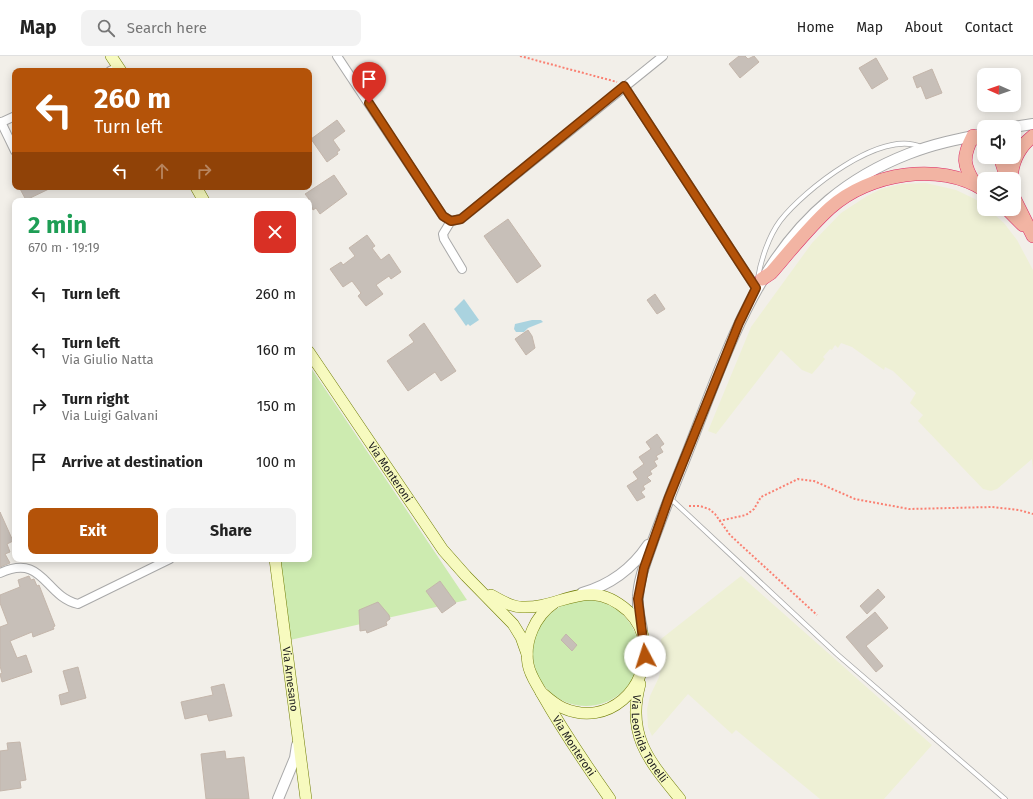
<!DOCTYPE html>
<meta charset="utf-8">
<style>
body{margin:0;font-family:"Fira Sans",sans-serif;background:#f2f2f2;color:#222;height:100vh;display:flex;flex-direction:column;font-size:15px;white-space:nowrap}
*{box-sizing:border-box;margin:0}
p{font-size:13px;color:#767676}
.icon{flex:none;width:22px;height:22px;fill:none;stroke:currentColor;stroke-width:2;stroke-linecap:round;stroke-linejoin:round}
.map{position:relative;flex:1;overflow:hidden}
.panel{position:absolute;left:12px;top:142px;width:300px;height:364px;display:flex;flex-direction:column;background:#fff;border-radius:8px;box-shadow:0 2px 10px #0003}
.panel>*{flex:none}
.banner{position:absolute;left:12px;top:12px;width:300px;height:122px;border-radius:8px;box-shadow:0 2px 10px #0003;background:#b45309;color:#fff;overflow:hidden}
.needle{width:26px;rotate:272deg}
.controls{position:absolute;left:977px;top:12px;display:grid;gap:8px}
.controls a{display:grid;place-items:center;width:44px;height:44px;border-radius:8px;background:#fff;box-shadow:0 2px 10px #0003;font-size:20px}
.pin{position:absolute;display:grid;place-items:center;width:34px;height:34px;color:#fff;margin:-41px -17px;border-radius:50% 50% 50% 0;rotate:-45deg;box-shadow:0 0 4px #0007}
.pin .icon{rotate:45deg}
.me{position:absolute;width:44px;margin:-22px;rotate:355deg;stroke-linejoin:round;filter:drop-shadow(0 0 3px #0008)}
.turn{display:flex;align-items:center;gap:14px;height:84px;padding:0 16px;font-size:18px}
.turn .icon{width:52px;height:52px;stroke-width:2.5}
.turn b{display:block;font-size:28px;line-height:34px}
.lanes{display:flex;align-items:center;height:38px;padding:0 16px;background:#0003;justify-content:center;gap:20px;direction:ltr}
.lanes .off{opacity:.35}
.round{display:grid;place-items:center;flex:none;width:42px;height:42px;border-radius:8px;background:#f2f2f2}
.overview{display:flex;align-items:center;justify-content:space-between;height:68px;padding:0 16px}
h1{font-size:24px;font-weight:700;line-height:30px;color:#1e9e55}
.action{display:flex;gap:8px;margin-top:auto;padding:8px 16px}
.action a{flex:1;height:46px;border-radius:8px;background:#b45309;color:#fff;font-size:16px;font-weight:700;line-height:46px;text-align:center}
.action a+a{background:#f2f2f2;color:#222}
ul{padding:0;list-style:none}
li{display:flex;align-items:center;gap:12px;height:56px;padding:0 16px}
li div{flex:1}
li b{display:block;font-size:15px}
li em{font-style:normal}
header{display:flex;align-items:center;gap:24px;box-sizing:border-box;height:56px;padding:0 20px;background:#fff;border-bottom:1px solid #e0e0e0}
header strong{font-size:19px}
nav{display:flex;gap:22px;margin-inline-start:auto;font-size:14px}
.search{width:280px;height:36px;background:#f2f2f2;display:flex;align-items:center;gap:10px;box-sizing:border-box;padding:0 14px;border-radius:8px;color:#767676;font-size:15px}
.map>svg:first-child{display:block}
.farmland{fill:#eef0d5}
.grass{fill:#cdebb0}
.water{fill:#aad3df}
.building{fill:#c7bfb8;stroke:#c4b6ab}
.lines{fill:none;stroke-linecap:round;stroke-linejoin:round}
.service-casing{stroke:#a9a9a9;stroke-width:5.5}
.minor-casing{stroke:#a9a9a9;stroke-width:10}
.tertiary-casing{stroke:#a9a9a9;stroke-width:12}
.secondary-casing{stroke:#707d05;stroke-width:12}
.trunk-casing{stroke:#dc2a67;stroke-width:14}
.path{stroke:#fa8072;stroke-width:2;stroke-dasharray:2 2;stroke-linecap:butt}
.service{stroke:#fff;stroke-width:4}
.minor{stroke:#fff;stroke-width:8}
.tertiary{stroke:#fff;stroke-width:10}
.secondary{stroke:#f7fabf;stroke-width:11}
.trunk{stroke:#f2b4a3;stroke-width:13}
.route-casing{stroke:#753606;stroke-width:10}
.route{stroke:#b45309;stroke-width:7}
.labels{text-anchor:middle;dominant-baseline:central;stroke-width:3.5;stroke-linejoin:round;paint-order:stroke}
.street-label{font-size:11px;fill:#222;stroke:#fff}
</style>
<header>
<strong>Map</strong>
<div class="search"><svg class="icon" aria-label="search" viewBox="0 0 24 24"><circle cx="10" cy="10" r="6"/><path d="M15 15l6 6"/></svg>Search here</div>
<nav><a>Home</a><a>Map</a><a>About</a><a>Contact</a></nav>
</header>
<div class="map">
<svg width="1033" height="743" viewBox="0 0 1033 743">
<rect width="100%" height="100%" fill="#f2efe9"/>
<!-- farmland -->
<g class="farmland">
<polygon points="926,127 956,134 975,143 984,150 984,153 988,153 1004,167 1017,184 1033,214 1033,415 1032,403 997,433 991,435 983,433 918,365 923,359 910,347 916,337 893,315 885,311 884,314 852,291 841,287 838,292 835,289 832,294 830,293 823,301 825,303 812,318 802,314 781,294 716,378 708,375 751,271 812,187 841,157 867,140 881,133 901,128"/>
<polygon points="741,520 932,689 884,743 820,743 736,674 732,678 688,638 652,680 648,671 647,653 650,640 659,621 662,608 661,583"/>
</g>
<!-- grass -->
<g class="grass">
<polygon points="309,309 467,544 290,584 280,503 309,503"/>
<circle cx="586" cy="597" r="53"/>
</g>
<!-- water -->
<g class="water">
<polygon points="464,243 479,264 470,270 468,268 466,270 454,253"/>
<polygon points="532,264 541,264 543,266 528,272 524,276 516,276 514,273 515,268"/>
</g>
<!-- building -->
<g class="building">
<polygon points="739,0 745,0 748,3 754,0 759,6 740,22 729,8"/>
<polygon points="876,2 888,23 872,33 859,12"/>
<polygon points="932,13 942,37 926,43 921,30 917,32 913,21"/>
<polygon points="337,64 345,75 333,84 340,94 337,96 338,98 327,106 311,83"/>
<polygon points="334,119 347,138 320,158 316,152 313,154 309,145 307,145 309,143 305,138"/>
<polygon points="19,131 53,131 26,144"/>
<polygon points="508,163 541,210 517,227 484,180"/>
<polygon points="367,179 375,190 372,192 381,204 389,198 401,216 391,223 389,220 376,229 383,238 366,250 358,240 361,237 352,225 343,231 330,213 341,206 343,209 355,200 349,192"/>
<polygon points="655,238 665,253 657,258 647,244"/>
<polygon points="424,267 456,315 441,325 435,316 408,335 387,305 414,286 409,279"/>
<polygon points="528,274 532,280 535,292 526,299 515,283"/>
<polygon points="657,378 664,388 660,391 663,396 656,400 658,403 654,405 657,410 650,415 652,418 647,421 651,425 643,430 645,433 641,436 645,441 637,445 627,430 638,423 633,416 644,408 639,401 651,393 646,386"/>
<polygon points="0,456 13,485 7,488 10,496 5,498 10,507 0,511"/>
<polygon points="29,520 31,524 34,523 37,530 39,529 55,570 53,571 54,573 33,581 32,576 10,585 17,602 26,599 32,616 2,626 0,618 2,617 0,610 0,571 8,568 0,547 0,539 20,531 18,524"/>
<polygon points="440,525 456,547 442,557 426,535"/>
<polygon points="878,533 885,541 867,558 860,550"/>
<polygon points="378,546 389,559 390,563 386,566 387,569 367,577 366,574 360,575 359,554"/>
<polygon points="875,556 888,572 866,590 883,610 876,616 846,581"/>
<polygon points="566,578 577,589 572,595 561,584"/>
<polygon points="78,611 86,642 61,649 59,639 69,636 63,615"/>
<polygon points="224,628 232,660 209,665 207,658 185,663 181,646 213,639 211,631"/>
<polygon points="20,686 26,724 20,725 21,732 0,735 0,695 8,694 7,687"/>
<polygon points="225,695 226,703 244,701 249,743 206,743 201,698"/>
</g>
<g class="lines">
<!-- service casing -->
<g class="service-casing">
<g id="service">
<path d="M758 222C761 203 769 180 780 165 804 134 881 73 921 91"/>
<polyline points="671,443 838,599 1005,743"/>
</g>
</g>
<!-- minor casing -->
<g class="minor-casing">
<g id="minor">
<polyline points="337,0 443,160 451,165 443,178 444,183 462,213"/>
<polyline points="110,15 118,11"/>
<polyline points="624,30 756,232"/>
<polyline points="1,66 15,95"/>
<polyline points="0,67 15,60"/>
<polyline points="451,165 461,163 663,0"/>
<path d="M0 517C44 497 44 540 78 548L170 503"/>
</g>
</g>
<!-- tertiary casing -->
<g class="tertiary-casing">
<g id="tertiary">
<polyline points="1014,71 1033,68"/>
<path d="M582 537C610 529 632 513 648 489"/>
<path d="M642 573C640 563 637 552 638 541 639 521 647 503 653 485 663 458 673 432 684 405 735 277 767 153 908 98 933 88 958 83 984 78"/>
<polyline points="278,743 295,702 297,689"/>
</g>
</g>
<!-- secondary casing -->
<g class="secondary-casing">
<g id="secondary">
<polyline points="111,0 121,15"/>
<polyline points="196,131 204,145"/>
<path id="s1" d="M309 296 443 494 466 520 513 568 521 581 527 598"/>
<path id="s2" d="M275 503 306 743"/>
<path d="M491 539C501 544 510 551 522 551 562 553 588 519 628 555 636 563 643 575 644 587 650 632 608 672 563 652 554 648 548 642 541 636"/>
<path id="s3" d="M554 547C535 560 524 585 528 608 530 620 537 628 542 638 563 675 586 709 610 743"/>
<path id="s4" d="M640 628C626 679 649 705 680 743"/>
</g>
</g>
<!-- trunk casing -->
<g class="trunk-casing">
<g id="trunk">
<polyline points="1000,101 1007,123"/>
<path d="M1011 123C1012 105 1019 91 1033 80"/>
<path d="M975 128C963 109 962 101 973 80L984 85"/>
<polyline points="1014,142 1033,180"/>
<polyline points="1007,153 1023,169"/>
<path d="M762 223 771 217C790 195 809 171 830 152 869 117 940 105 984 134"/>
</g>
</g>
<!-- path -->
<g class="path">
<polyline points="520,0 617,26"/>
<polyline points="689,450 700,450 709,453 715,458 730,479 817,559"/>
<polyline points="719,465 746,459 754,453 761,441 798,423 814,425 855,443 909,453 992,451 1019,454 1033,458"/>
</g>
<!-- service -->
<use href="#service" class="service"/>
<!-- minor -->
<use href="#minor" class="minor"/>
<!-- tertiary -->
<use href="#tertiary" class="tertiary"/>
<!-- secondary -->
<use href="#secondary" class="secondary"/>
<!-- trunk -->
<use href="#trunk" class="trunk"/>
</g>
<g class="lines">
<!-- route casing -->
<g class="route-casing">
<polyline id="route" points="369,47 443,160 451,165 461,163 624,30 756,232 739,267 669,441 644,512 638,543 645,600"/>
</g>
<!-- route -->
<use href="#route" class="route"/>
</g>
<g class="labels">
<!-- street labels -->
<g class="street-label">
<text stroke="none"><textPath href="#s1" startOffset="145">Via Monteroni</textPath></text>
<text stroke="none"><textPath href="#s2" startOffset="121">Via Arnesano</textPath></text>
<text stroke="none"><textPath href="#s4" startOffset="58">Via Leonida Tonelli</textPath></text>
<text stroke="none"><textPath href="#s3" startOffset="164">Via Monteroni</textPath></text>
</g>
</g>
</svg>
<div class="controls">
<a><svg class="needle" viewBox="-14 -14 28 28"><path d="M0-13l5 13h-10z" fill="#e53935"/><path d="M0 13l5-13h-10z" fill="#767676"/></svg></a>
<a><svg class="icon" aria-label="sound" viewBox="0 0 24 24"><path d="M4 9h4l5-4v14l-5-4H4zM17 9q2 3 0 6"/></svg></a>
<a><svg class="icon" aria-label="layers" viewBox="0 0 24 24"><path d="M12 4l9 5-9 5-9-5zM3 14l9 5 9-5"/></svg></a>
</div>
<div class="pin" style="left:369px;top:47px;background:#d93025"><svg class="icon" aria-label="arrive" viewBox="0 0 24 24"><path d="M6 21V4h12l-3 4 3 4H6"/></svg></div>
<svg class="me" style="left:645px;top:600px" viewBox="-20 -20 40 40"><circle r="19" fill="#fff"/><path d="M0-13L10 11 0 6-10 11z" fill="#b45309"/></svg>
<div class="banner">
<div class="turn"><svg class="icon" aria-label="left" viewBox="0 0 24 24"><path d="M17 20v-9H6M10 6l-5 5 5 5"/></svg><div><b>260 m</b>Turn left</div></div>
<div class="lanes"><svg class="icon" aria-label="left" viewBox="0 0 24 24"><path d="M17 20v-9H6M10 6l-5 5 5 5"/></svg><svg class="icon off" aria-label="ahead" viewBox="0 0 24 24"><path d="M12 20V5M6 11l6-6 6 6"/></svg><svg class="icon off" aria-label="right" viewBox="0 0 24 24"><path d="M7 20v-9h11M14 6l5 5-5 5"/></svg></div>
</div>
<section class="panel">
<div class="overview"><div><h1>2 min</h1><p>670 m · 19:19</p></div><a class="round" style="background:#d93025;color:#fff"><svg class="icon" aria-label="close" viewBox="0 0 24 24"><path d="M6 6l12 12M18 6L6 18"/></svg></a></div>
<ul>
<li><svg class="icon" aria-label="left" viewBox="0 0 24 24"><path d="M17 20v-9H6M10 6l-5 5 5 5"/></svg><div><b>Turn left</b></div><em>260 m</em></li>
<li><svg class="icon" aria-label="left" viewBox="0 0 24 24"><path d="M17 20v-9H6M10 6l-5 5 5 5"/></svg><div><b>Turn left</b><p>Via Giulio Natta</p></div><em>160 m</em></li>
<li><svg class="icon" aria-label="right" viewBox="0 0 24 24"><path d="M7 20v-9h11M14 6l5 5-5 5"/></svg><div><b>Turn right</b><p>Via Luigi Galvani</p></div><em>150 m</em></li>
<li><svg class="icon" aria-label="arrive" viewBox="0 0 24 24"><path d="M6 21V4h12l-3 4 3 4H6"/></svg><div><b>Arrive at destination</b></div><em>100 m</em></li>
</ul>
<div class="action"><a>Exit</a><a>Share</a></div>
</section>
</div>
